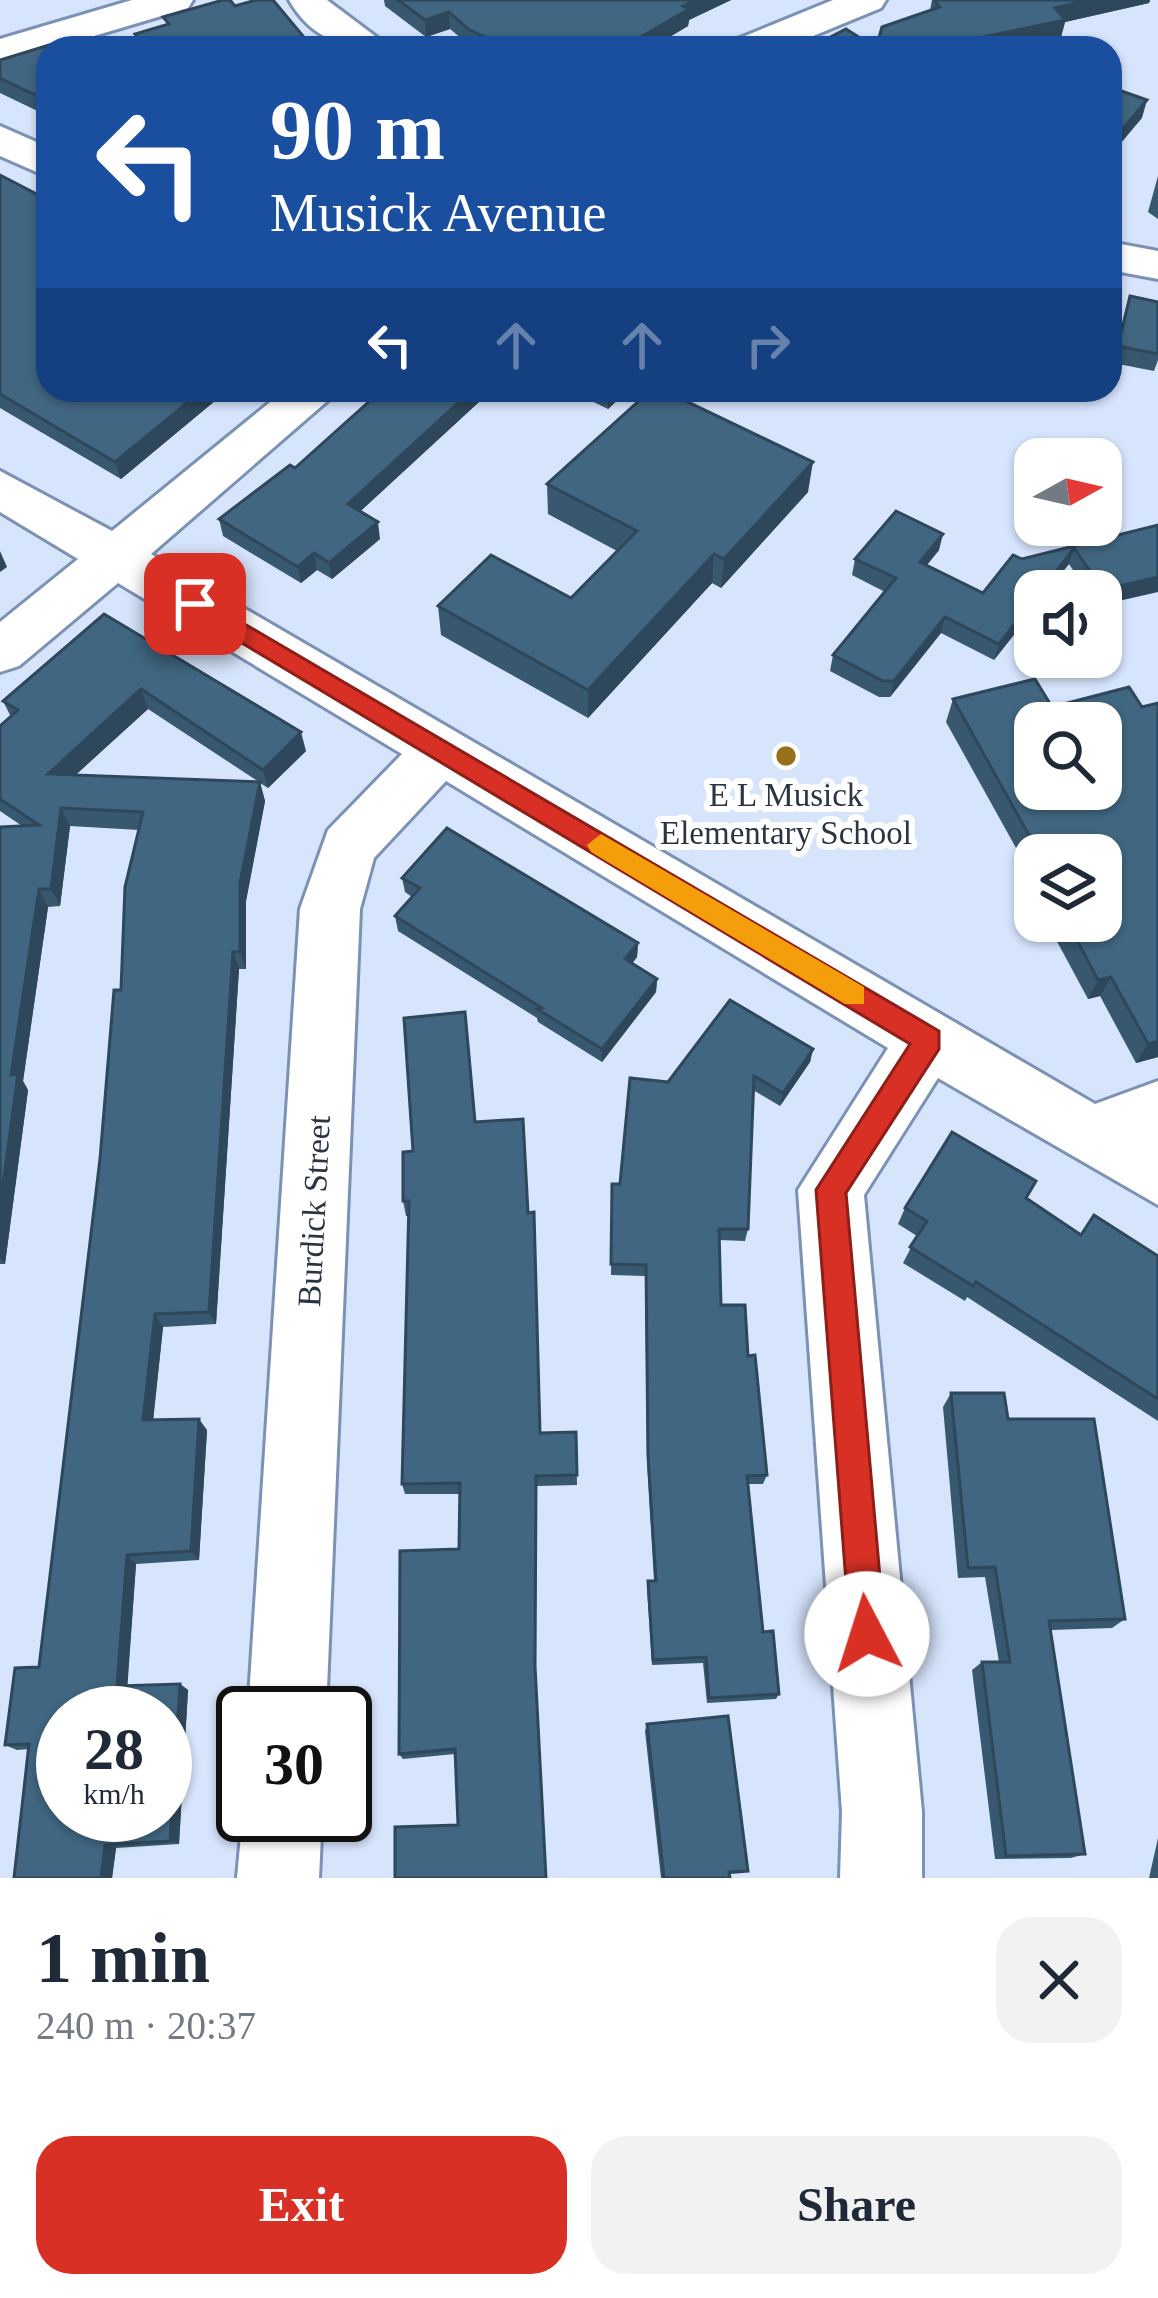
<!DOCTYPE html>
<meta charset="utf-8">
<style>
body{margin:0;font-family:"Times New Roman",serif;background:#f2f2f3;color:#1f2937;height:100vh;display:flex;flex-direction:column;font-size:45px;white-space:nowrap}
*{box-sizing:border-box;margin:0}
p{font-size:39px;color:#747a83}
.icon{flex:none;width:66px;height:66px;fill:none;stroke:currentColor;stroke-width:2;stroke-linecap:round;stroke-linejoin:round}
.map{position:relative;height:1878px;overflow:hidden}
.details{display:flex;flex-direction:column;background:#fff;flex:1}
.details>*{flex:none}
.banner{position:absolute;left:36px;top:36px;width:1086px;height:366px;border-radius:36px;box-shadow:0 3px 9px #0004;background:#1a4fa0;color:#fff;overflow:hidden}
.needle{width:78px;rotate:82deg}
.fabs{position:absolute;left:1014px;top:438px;display:grid;gap:24px}
.fabs a{display:grid;place-items:center;width:108px;height:108px;border-radius:24px;background:#fff;box-shadow:0 3px 9px #0004;font-size:60px}
.speed{position:absolute;left:36px;top:1686px;display:flex;gap:24px;font-size:60px;font-weight:700;text-align:center}
.speed>*{display:grid;place-content:center;width:156px;height:156px;border-radius:50%;background:#fff;box-shadow:0 3px 9px #0004;line-height:1}
.speed small{font-size:30px;font-weight:400}
.speed .limit{border:6px solid #111;border-radius:18px;background:#fff;color:#111}
.pin{position:absolute;display:grid;place-items:center;width:102px;height:102px;color:#fff;margin:-51px;border-radius:24px;box-shadow:0 6px 18px #0006}
.me{position:absolute;width:132px;margin:-66px;rotate:355deg;stroke-linejoin:round;filter:drop-shadow(0 0 9px #0008)}
.turn{display:flex;align-items:center;gap:42px;height:252px;padding:0 36px;font-size:54px}
.turn .icon{width:156px;height:156px;stroke-width:2.5}
.turn b{display:block;font-size:84px;line-height:102px}
.lanes{display:flex;align-items:center;height:114px;padding:0 36px;background:#0003;justify-content:center;gap:60px;direction:ltr}
.lanes .off{opacity:.35}
.round{display:grid;place-items:center;flex:none;width:126px;height:126px;border-radius:36px;background:#f2f2f3}
.head{display:flex;align-items:center;justify-content:space-between;height:204px;padding:0 36px}
h1{font-size:72px;font-weight:800;line-height:90px}
.cta{display:flex;gap:24px;margin-top:auto;padding:24px 36px}
.cta a{flex:1;height:138px;border-radius:36px;background:#d93025;color:#fff;font-size:48px;font-weight:800;line-height:138px;text-align:center}
.cta a+a{background:#f2f2f3;color:#1f2937}
.map>svg:first-child{display:block}
.lines{fill:none;stroke-linecap:round;stroke-linejoin:round}
.minor-casing{stroke:#7b91b5;stroke-width:6}
.minor{fill:#fff;fill-rule:evenodd}
.wall{fill:#38586f;fill-rule:evenodd}
.shaded-wall{fill:#2e475a}
.building{fill:#416681;stroke:#2e475a;stroke-width:3;fill-rule:evenodd}
.route{fill:#d93025;stroke:#8d1f18;stroke-width:3}
.slow{fill:#f59e0b}
.poi-dot{fill:#986f1b;stroke:#fff;stroke-width:4.5}
.labels{text-anchor:middle;dominant-baseline:central;stroke-width:12;stroke-linejoin:round;paint-order:stroke}
.poi-label{font-size:33px;fill:#2b3443;stroke:#fff}
.street-label{font-size:33px;fill:#2b3443;stroke:#fff}
</style>
<div class="map">
<svg width="1158" height="1878" viewBox="0 0 1158 1878">
<rect width="100%" height="100%" fill="#d6e4fc"/>
<g class="lines">
<!-- minor casing -->
<g class="minor-casing">
<g id="minor">
<polygon points="132,0 193,0 188,8 0,64 0,39"/>
<path d="M289 0H327L391 48C346 48 313 42 289 0Z"/>
<polygon points="833,0 886,0 881,8 784,48 729,48 735,40"/>
<polygon points="0,126 48,147 48,177 0,156"/>
<polygon points="1110,242 1158,251 1158,279 1110,270"/>
<polygon points="285,390 340,390 151,554 1095,1104 1158,1081 1158,1205 938,1078 864,1195 922,1812 922,1878 840,1878 842,1812 798,1190 888,1048 446,781 374,858 360,909 326,1713 248,1713 300,909 328,830 402,754 118,583 19,666 0,672 0,622 78,559 0,512 0,471 112,531"/>
<polygon points="243,1813 322,1815 319,1878 237,1878"/>
</g>
</g>
<!-- minor -->
<use href="#minor" class="minor"/>
</g>
<!-- wall -->
<g class="wall">
<polygon points="384,0 731,0 689,20 688,26 651,48 473,48 450,29 426,37 385,6"/>
<polygon points="932,0 1150,0 1149,3 1065,22 1061,37 1008,48 876,48 930,10"/>
<polygon points="48,48 48,116 0,93 0,60"/>
<polygon points="0,175 48,390 228,390 121,479 0,408"/>
<polygon points="1158,176 1158,219 1148,212"/>
<polygon points="1130,296 1158,302 1158,360 1154,371 1113,363"/>
<polygon points="382,390 492,390 360,511 380,539 332,579 317,570 301,583 223,536 219,519 295,468"/>
<polygon points="569,390 628,390 608,409"/>
<polygon points="547,484 808,492 721,588 712,583 588,718 441,635 438,606 571,598 617,551 548,514"/>
<polygon points="1158,525 1101,605 1101,591 1087,591 1069,564 1035,591 1035,608 994,660 941,633 890,697 879,697 830,671 833,655 885,592 852,575 855,559 939,550 927,565 983,593 1022,559"/>
<path d="M104 614 306 751 268 788 260 783 265 801 246 901V969H239L216 1324 163 1327 153 1420 207 1430 199 1560 136 1564 127 1686 180 1684 188 1690 179 1844 116 1848 112 1878H14L29 1749 17 1750 5 1745 39 1667 139 830 70 826 60 906 48 907 23 1081 28 1090 5 1264H0V827L22 826 0 811V726L11 717 3 701ZM148 709 259 782 75 775Z"/>
<path d="M1035 679 1052 707 1129 687 1142 707 1158 703V1057L1136 1063 1100 996 1088 999 1046 921H1101V855H1035V882L946 722 953 699ZM1035 723H1101V789H1035Z"/>
<polygon points="402,878 638,943 637,957 632,963 657,979 656,992 602,1062 538,1022 537,1018 398,931 395,916 412,897 405,892"/>
<polygon points="813,1049 810,1062 780,1106 753,1090 748,1229 745,1241 719,1240 721,1305 748,1356 767,1475 763,1484 748,1484 763,1632 779,1694 776,1699 707,1703 703,1663 652,1665 647,1588 648,1581 654,1581 647,1463 645,1276 611,1275 612,1184 620,1184 668,1082"/>
<polygon points="475,1122 541,1433 576,1432 577,1485 537,1486 458,1825 455,1754 403,1759 399,1754 459,1549 460,1494 405,1494 402,1484 408,1216 406,1216 403,1201 413,1151"/>
<polygon points="1026,1198 1080,1235 1158,1256 1158,1421 967,1297 965,1301 903,1263 917,1236 898,1224 905,1208"/>
<polygon points="951,1393 1008,1419 1125,1619 1112,1628 1051,1630 1085,1854 1071,1858 995,1859 972,1670 982,1662 999,1662 985,1577 958,1578 943,1407"/>
<polygon points="647,1724 748,1871 743,1873 730,1874 730,1878 661,1878 645,1731"/>
<polygon points="1158,1838 1158,1878 1149,1878"/>
</g>
<!-- shaded-wall -->
<g class="shaded-wall">
<polygon points="696,0 731,0 689,20 688,26 651,48 622,48 683,6"/>
<polygon points="1089,0 1150,0 1149,3 1065,22 1061,37 1008,48 971,48 973,39 1055,8"/>
<polygon points="449,12 450,29 426,37 425,20"/>
<polygon points="962,38 960,48 921,48 929,44"/>
<polygon points="1147,100 1142,118 1110,156 1115,138"/>
<polygon points="203,390 228,390 121,479 115,462"/>
<polygon points="472,390 492,390 350,521 348,504"/>
<polygon points="610,390 628,390 608,409 608,392"/>
<polygon points="813,462 808,492 721,588 724,559"/>
<polygon points="378,522 380,539 332,579 329,563"/>
<polygon points="943,534 939,550 916,578 920,562"/>
<polygon points="1074,548 1069,564 1048,591 1041,591"/>
<polygon points="0,551 7,567 0,572"/>
<polygon points="314,553 317,570 301,583 298,567"/>
<polygon points="714,554 712,583 588,718 588,690"/>
<polygon points="1158,577 1158,592 1101,605 1103,590"/>
<polygon points="1035,598 1035,608 994,660 999,644"/>
<polygon points="945,617 941,633 890,697 894,681"/>
<polygon points="141,689 148,709 56,793 48,774"/>
<polygon points="301,732 306,751 268,788 263,770"/>
<polygon points="260,782 265,801 246,901 246,969 240,952 240,883"/>
<polygon points="61,808 70,826 60,906 51,889"/>
<polygon points="39,889 48,907 23,1081 28,1090 5,1264 0,1258 0,1206 11,1075"/>
<polygon points="638,943 637,957 625,973 625,959"/>
<polygon points="233,952 239,969 216,1324 209,1312"/>
<polygon points="1111,977 1100,996 1088,999 1098,980"/>
<polygon points="657,979 656,992 602,1062 602,1049"/>
<polygon points="1158,1041 1158,1057 1136,1063 1148,1044"/>
<polygon points="813,1049 810,1062 780,1106 783,1093"/>
<polygon points="155,1314 163,1327 152,1431 143,1420"/>
<polygon points="199,1419 207,1430 199,1560 191,1551"/>
<polygon points="127,1555 136,1564 127,1692 117,1686"/>
<polygon points="180,1684 188,1690 179,1844 170,1841"/>
<polygon points="105,1845 116,1848 112,1878 101,1878"/>
</g>
<!-- building -->
<g class="building">
<polygon points="223,0 230,0 235,6 256,0 273,0 313,48 146,48 135,34 169,24 163,17"/>
<polygon points="398,0 696,0 683,6 689,9 622,48 509,48 468,29 449,12 425,20"/>
<polygon points="934,0 1089,0 1055,8 1065,20 973,39 999,48 966,48 962,38 929,44 921,48 876,48 882,27 940,7"/>
<polygon points="846,29 876,48 809,48"/>
<polygon points="59,42 64,48 48,48 48,101 0,78 0,60"/>
<polygon points="1110,87 1147,100 1115,138 1110,136"/>
<polygon points="0,175 48,200 48,390 203,390 115,462 0,394"/>
<polygon points="1130,296 1158,302 1158,354 1118,346"/>
<polygon points="382,390 472,390 348,504 378,522 329,563 314,553 298,567 219,519 290,465 295,468"/>
<polygon points="651,390 663,390 813,462 724,559 714,554 588,690 438,606 491,555 571,598 637,531 547,484"/>
<polygon points="896,511 943,534 920,562 983,593 1013,555 1022,559 1158,525 1158,577 1103,590 1074,548 1041,591 1035,591 1035,598 999,644 945,617 894,681 883,681 833,655 896,578 855,559"/>
<path d="M104 614 301 732 263 770 141 689 48 774 260 782 240 883V952H233L209 1312 155 1314 143 1420 199 1419 191 1551 127 1555 117 1686 180 1684 170 1841 105 1845 101 1878H14L29 1744 5 1745 15 1668 39 1667 100 1159 114 990H121L125 887 143 812 61 808 51 889H39L11 1075 18 1074 0 1206V827L39 825 0 799V726L18 710 3 701ZM63 1713H165V1815H63Z"/>
<path d="M1035 679 1052 707 1129 687 1142 707 1158 703V1041L1148 1044 1111 977 1098 980 1067 921H1101V855H1040L953 699ZM1035 723H1101V789H1035Z"/>
<polygon points="447,828 638,943 625,959 657,979 602,1049 537,1009 542,1008 395,916 420,888 402,878"/>
<polygon points="730,1000 813,1049 783,1093 754,1076 748,1229 719,1229 721,1305 745,1305 748,1356 755,1355 767,1475 747,1476 763,1632 773,1631 779,1694 709,1698 706,1657 653,1660 648,1581 656,1581 648,1455 646,1265 611,1264 612,1184 620,1184 630,1078 668,1082"/>
<polygon points="465,1012 475,1122 523,1119 528,1213 534,1212 540,1433 576,1432 577,1475 536,1476 535,1666 546,1878 395,1878 395,1827 458,1825 455,1749 399,1754 400,1551 459,1549 460,1483 402,1484 409,1201 403,1201 403,1152 413,1151 404,1018"/>
<polygon points="952,1132 1036,1181 1026,1198 1081,1235 1094,1215 1158,1256 1158,1399 976,1282 973,1286 910,1247 927,1221 905,1208"/>
<polygon points="951,1393 1004,1393 1008,1419 1094,1419 1125,1619 1049,1621 1085,1854 1006,1856 982,1662 1010,1662 995,1567 968,1568"/>
<polygon points="728,1716 748,1871 729,1872 730,1878 664,1878 647,1724"/>
</g>
<!-- route -->
<polygon class="route" points="195,595 939,1031 939,1049 846,1193 885,1634 879,1647 867,1652 855,1647 850,1634 816,1190 910,1044 187,610 183,604"/>
<!-- slow -->
<polygon class="slow" points="601,834 864,987 864,1004 845,1004 591,852 587,845"/>
<!-- markers -->
<circle class="poi-dot" cx="786" cy="756" r="12"/>
<g class="labels">
<!-- poi labels -->
<g class="poi-label">
<text x="786" y="795">E L Musick<tspan x="786" dy="38">Elementary School</tspan></text>
</g>
<!-- street labels -->
<g class="street-label">
<text transform="translate(314 1211) rotate(-87)">Burdick Street</text>
</g>
</g>
</svg>
<div class="fabs">
<a><svg class="needle" viewBox="-14 -14 28 28"><path d="M0-13l5 13h-10z" fill="#e53935"/><path d="M0 13l5-13h-10z" fill="#747a83"/></svg></a>
<a><svg class="icon" aria-label="sound" viewBox="0 0 24 24"><path d="M4 9h4l5-4v14l-5-4H4zM17 9q2 3 0 6"/></svg></a>
<a><svg class="icon" aria-label="search" viewBox="0 0 24 24"><circle cx="10" cy="10" r="6"/><path d="M15 15l6 6"/></svg></a>
<a><svg class="icon" aria-label="layers" viewBox="0 0 24 24"><path d="M12 4l9 5-9 5-9-5zM3 14l9 5 9-5"/></svg></a>
</div>
<div class="speed"><div>28<small>km/h</small></div><div class="limit">30</div></div>
<div class="pin" style="left:195px;top:604px;background:#d93025"><svg class="icon" aria-label="arrive" viewBox="0 0 24 24"><path d="M6 21V4h12l-3 4 3 4H6"/></svg></div>
<svg class="me" style="left:867px;top:1634px" viewBox="-20 -20 40 40"><circle r="19" fill="#fff"/><path d="M0-13L10 11 0 6-10 11z" fill="#d93025"/></svg>
<div class="banner">
<div class="turn"><svg class="icon" aria-label="left" viewBox="0 0 24 24"><path d="M17 20v-9H6M10 6l-5 5 5 5"/></svg><div><b>90 m</b>Musick Avenue</div></div>
<div class="lanes"><svg class="icon" aria-label="left" viewBox="0 0 24 24"><path d="M17 20v-9H6M10 6l-5 5 5 5"/></svg><svg class="icon off" aria-label="ahead" viewBox="0 0 24 24"><path d="M12 20V5M6 11l6-6 6 6"/></svg><svg class="icon off" aria-label="ahead" viewBox="0 0 24 24"><path d="M12 20V5M6 11l6-6 6 6"/></svg><svg class="icon off" aria-label="right" viewBox="0 0 24 24"><path d="M7 20v-9h11M14 6l5 5-5 5"/></svg></div>
</div>
</div>
<section class="details">
<div class="head"><div><h1>1 min</h1><p>240 m · 20:37</p></div><a class="round"><svg class="icon" aria-label="close" viewBox="0 0 24 24"><path d="M6 6l12 12M18 6L6 18"/></svg></a></div>
<div class="cta"><a>Exit</a><a>Share</a></div>
</section>
